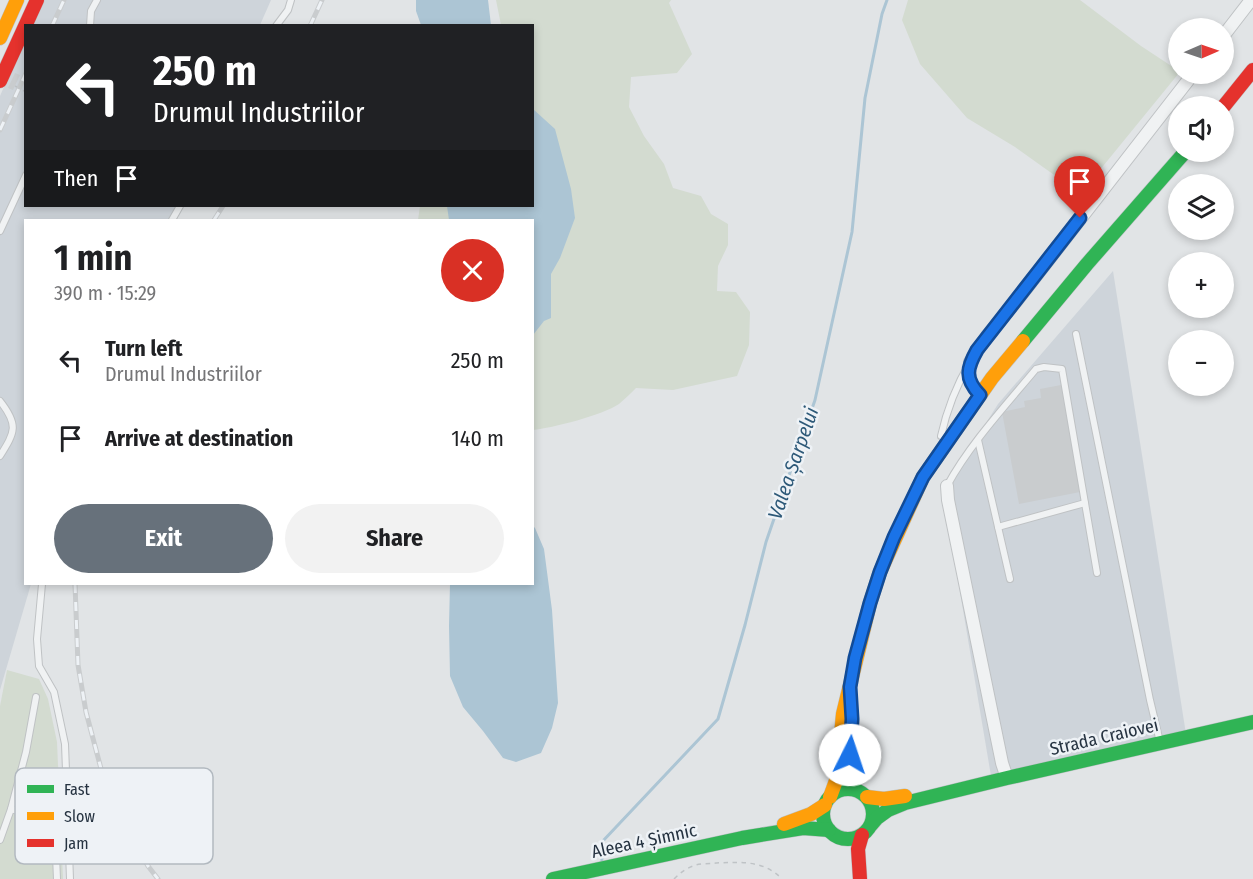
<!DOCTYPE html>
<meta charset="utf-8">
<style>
body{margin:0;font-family:"Fira Sans Condensed",sans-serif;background:#f2f2f2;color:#202124;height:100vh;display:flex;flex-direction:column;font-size:22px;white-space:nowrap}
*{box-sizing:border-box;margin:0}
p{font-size:20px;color:#757577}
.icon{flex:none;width:33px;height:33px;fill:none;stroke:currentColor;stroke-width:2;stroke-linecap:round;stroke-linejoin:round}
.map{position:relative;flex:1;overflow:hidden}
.drawer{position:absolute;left:24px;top:219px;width:510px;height:366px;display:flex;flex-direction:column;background:#fff;border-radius:0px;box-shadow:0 3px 9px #0003}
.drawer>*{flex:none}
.banner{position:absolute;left:24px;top:24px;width:510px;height:183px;border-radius:0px;box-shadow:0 3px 9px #0003;background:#202124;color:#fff;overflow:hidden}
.needle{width:39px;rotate:88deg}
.tools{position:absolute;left:1168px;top:18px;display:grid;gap:12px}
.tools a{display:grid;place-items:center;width:66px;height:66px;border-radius:50%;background:#fff;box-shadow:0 3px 9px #0003;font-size:30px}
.pin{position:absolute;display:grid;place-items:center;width:51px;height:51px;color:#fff;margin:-62px -26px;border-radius:50% 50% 50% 0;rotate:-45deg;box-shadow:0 0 6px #0007}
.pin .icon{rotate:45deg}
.me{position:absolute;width:66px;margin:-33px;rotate:4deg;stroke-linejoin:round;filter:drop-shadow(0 0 4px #0008)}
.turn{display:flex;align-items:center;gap:21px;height:126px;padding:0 30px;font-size:27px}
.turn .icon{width:78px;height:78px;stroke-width:2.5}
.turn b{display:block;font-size:42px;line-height:51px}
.then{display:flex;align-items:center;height:57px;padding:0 30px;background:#0003;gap:12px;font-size:22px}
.round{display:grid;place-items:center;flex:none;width:63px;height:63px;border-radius:32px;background:#f2f2f2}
.summary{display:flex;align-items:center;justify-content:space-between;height:102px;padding:0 30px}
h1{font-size:36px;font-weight:700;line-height:45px}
.action{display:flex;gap:12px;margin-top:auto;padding:12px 30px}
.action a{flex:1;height:69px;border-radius:36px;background:#67717b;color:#fff;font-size:24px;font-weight:700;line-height:69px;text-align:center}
.action a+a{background:#f2f2f2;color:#202124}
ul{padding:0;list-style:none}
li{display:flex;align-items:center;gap:18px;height:78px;padding:0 30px}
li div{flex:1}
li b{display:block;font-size:22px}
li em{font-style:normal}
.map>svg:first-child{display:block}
.built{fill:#ced4da}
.green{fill:#d3dbd0}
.water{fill:#acc5d4}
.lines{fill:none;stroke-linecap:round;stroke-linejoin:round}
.stream{stroke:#acc5d4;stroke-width:3}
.building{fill:#c9ccce}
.lane-casing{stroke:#bfc2c4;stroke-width:8}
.street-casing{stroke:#bfc2c4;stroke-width:14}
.fast-casing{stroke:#bcc1c4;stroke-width:15}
.slow-casing{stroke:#bcc1c4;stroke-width:15}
.jam-casing{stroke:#bcc1c4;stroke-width:15}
.path{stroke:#bfc3c6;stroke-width:1.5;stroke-dasharray:4.5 4.5;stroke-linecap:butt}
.lane{stroke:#f0f2f3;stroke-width:6}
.street{stroke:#f0f2f3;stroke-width:12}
.fast{stroke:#30b455;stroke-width:14}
.slow{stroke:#ff9f0a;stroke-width:14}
.jam{stroke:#e5322d;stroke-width:14}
.rail-casing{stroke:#c9ccce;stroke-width:5}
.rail{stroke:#eef2f6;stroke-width:3;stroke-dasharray:9;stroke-linecap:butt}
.route-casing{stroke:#114b97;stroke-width:15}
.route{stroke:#1a73e8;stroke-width:10}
.labels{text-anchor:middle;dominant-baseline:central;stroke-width:5;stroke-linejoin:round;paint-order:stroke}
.street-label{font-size:18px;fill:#263341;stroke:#eef2f6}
.water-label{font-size:20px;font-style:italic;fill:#2d5978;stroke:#eef2f6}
.key{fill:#eef2f6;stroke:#b2b9c0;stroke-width:1.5}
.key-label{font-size:16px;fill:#263341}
</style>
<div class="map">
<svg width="1253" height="879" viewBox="0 0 1253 879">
<rect width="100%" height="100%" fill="#e1e4e6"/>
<!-- built -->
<g class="built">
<polygon points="42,0 271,0 260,25 31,26"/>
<polygon points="25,38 26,206 179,206 173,220 26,220 26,584 31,584 0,690 0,96"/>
<polygon points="1113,271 1186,734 991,776 943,491 998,404"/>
</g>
<!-- green -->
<g class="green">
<path d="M496 0H671L669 3 692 54 677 73 631 77 629 107 644 136 664 164 673 188 701 196 711 214 728 224V245L718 266 717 291 736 292 750 312 749 345 737 376 673 390 636 388C631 393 625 399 619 404 603 415 552 428 533 430L532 220H418L420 206H532V26L501 25Z"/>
<polygon points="908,0 1080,0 1141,46 1179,71 1179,73 1086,187 1071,187 1015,147 967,118 920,64 902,20"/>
<polygon points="7,670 39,679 48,699 57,742 63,879 0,879 0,706"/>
</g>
<!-- water -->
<g class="water">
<polygon points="416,0 488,0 491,25 421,25 416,11"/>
<polygon points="533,109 555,129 571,189 575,218 560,258 551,274 551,318 544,321 533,335 532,220 449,220 447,206 532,206"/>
<polygon points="533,526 535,528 544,549 552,610 558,703 552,728 541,753 516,762 503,758 483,731 463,707 450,676 449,626 450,584 532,584"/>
</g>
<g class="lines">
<!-- stream -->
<polyline class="stream" points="602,862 601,843 718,719 745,625 766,542 815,400 852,232 865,98 882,14 887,0"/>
</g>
<!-- building -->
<g class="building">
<polygon points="15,73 20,75 13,90 8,88"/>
<polygon points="1061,385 1080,492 1019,504 1002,412 1025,407 1024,401 1041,398 1040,389"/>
</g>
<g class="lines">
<!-- lane casing -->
<g class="lane-casing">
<g id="lane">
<polyline points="90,26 91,11 97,0"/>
<polyline points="276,26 288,10 291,0"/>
<polyline points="172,220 180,206"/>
<polyline points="0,231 26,175"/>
<polyline points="1076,334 1150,700 1160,742"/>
<path d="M969 366C967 377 970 384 977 392"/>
<path d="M0 401C19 425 15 432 0 456"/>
<path d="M941 436C947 409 956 386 970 362"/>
<polyline points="978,440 1010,579"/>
<path d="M947 486C969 445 1006 405 1036 369L1044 367 1062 369 1097 573"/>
<polyline points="998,527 1085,503"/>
<polyline points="42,584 37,639 39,666 54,692 65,744 70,879"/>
<polyline points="11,809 49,820 55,831 57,879"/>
<polyline points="0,840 11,809 26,752 36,697"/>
</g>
</g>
<!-- street casing -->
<g class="street-casing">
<g id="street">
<polyline points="1224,35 1251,0"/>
<polyline points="970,362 987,336 1018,299 1193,74"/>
<polyline points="947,486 948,500 1002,763 1007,778"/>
</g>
</g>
<!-- fast casing -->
<g class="fast-casing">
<g id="fast">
<polyline points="1023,341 1087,264 1185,152"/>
<circle cx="848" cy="814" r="25"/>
<polyline points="871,825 877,818 888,810 905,803 1007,778 1253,722"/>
<polyline points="553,879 742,838 803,828 829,830"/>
</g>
</g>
<!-- slow casing -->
<g class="slow-casing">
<g id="slow">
<polyline points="0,38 17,0"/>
<polyline points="830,797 837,778 843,714 870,603 880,572 923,477 992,378 1023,341"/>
<polyline points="867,797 884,799 905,796"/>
<polyline points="784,824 811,814 825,805"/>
</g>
</g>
<!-- jam casing -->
<g class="jam-casing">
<g id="jam">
<polyline points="0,81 37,0"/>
<polyline points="1224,106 1253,70"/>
<polyline points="860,879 858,849 862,835"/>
</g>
</g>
<!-- path -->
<g class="path">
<polyline points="15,86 26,92"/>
<path d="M674 879C680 873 685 869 693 866 700 863 709 864 716 863 740 862 764 860 782 879"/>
</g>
<!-- lane -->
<use href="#lane" class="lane"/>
<!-- street -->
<use href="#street" class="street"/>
<!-- fast -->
<use href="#fast" class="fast"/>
<!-- slow -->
<use href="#slow" class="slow"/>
<!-- jam -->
<use href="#jam" class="jam"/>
<!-- rail casing -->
<g class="rail-casing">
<g id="rail">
<polyline points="52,26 64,0"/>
<polyline points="310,26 322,0"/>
<polyline points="0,130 26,73"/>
<polyline points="214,220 223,206"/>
<polyline points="75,584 78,665 86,712 104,780 121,817 148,866 158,879"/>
</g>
</g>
<!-- rail -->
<use href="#rail" class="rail"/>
</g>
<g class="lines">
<!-- route casing -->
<g class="route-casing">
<path id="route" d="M850 755 852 719 850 687 855 658 870 603 880 572 894 537 923 477 980 395C964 378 967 368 977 350L1080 218"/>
</g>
<!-- route -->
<use href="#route" class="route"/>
</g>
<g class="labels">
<!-- street labels -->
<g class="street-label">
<text transform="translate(1104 737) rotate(-13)">Strada Craiovei</text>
<text transform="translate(644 841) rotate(-12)">Aleea 4 Șimnic</text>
</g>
<!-- water labels -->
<g class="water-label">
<text transform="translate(793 463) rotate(-71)">Valea Șarpelui</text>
</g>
</g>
<!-- legend -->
<rect x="15" y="768" width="198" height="96" rx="9" class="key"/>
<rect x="27" y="785" width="27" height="8" fill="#30b455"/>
<rect x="27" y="812" width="27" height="8" fill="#ff9f0a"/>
<rect x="27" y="839" width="27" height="8" fill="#e5322d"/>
<g class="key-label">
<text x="64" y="795">Fast</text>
<text x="64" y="822">Slow</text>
<text x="64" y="849">Jam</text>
</g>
</svg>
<div class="tools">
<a><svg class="needle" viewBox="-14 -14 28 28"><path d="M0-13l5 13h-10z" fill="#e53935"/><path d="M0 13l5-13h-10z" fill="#757577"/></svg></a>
<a><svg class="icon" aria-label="sound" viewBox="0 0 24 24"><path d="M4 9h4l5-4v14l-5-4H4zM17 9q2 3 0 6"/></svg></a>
<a><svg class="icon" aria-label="layers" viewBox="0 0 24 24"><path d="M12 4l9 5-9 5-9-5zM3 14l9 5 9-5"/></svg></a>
<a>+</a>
<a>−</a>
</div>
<div class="pin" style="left:1080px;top:218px;background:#d93025"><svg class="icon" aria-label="arrive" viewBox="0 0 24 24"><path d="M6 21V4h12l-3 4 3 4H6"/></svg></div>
<svg class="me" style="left:850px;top:755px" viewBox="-20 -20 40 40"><circle r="19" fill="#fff"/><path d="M0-13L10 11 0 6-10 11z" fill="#1a73e8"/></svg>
<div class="banner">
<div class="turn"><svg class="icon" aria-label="left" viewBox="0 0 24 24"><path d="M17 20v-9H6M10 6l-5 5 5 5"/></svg><div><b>250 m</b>Drumul Industriilor</div></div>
<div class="then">Then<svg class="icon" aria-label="arrive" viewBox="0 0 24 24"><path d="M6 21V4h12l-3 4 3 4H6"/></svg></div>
</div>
<section class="drawer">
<div class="summary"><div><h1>1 min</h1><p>390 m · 15:29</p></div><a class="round" style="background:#d93025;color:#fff"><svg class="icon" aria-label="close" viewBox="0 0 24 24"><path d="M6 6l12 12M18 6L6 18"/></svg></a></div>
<ul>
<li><svg class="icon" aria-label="left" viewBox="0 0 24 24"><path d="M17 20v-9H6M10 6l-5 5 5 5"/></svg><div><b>Turn left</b><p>Drumul Industriilor</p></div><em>250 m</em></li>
<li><svg class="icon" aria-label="arrive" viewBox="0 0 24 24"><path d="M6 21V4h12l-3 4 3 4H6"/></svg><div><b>Arrive at destination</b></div><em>140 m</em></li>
</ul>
<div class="action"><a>Exit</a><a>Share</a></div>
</section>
</div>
